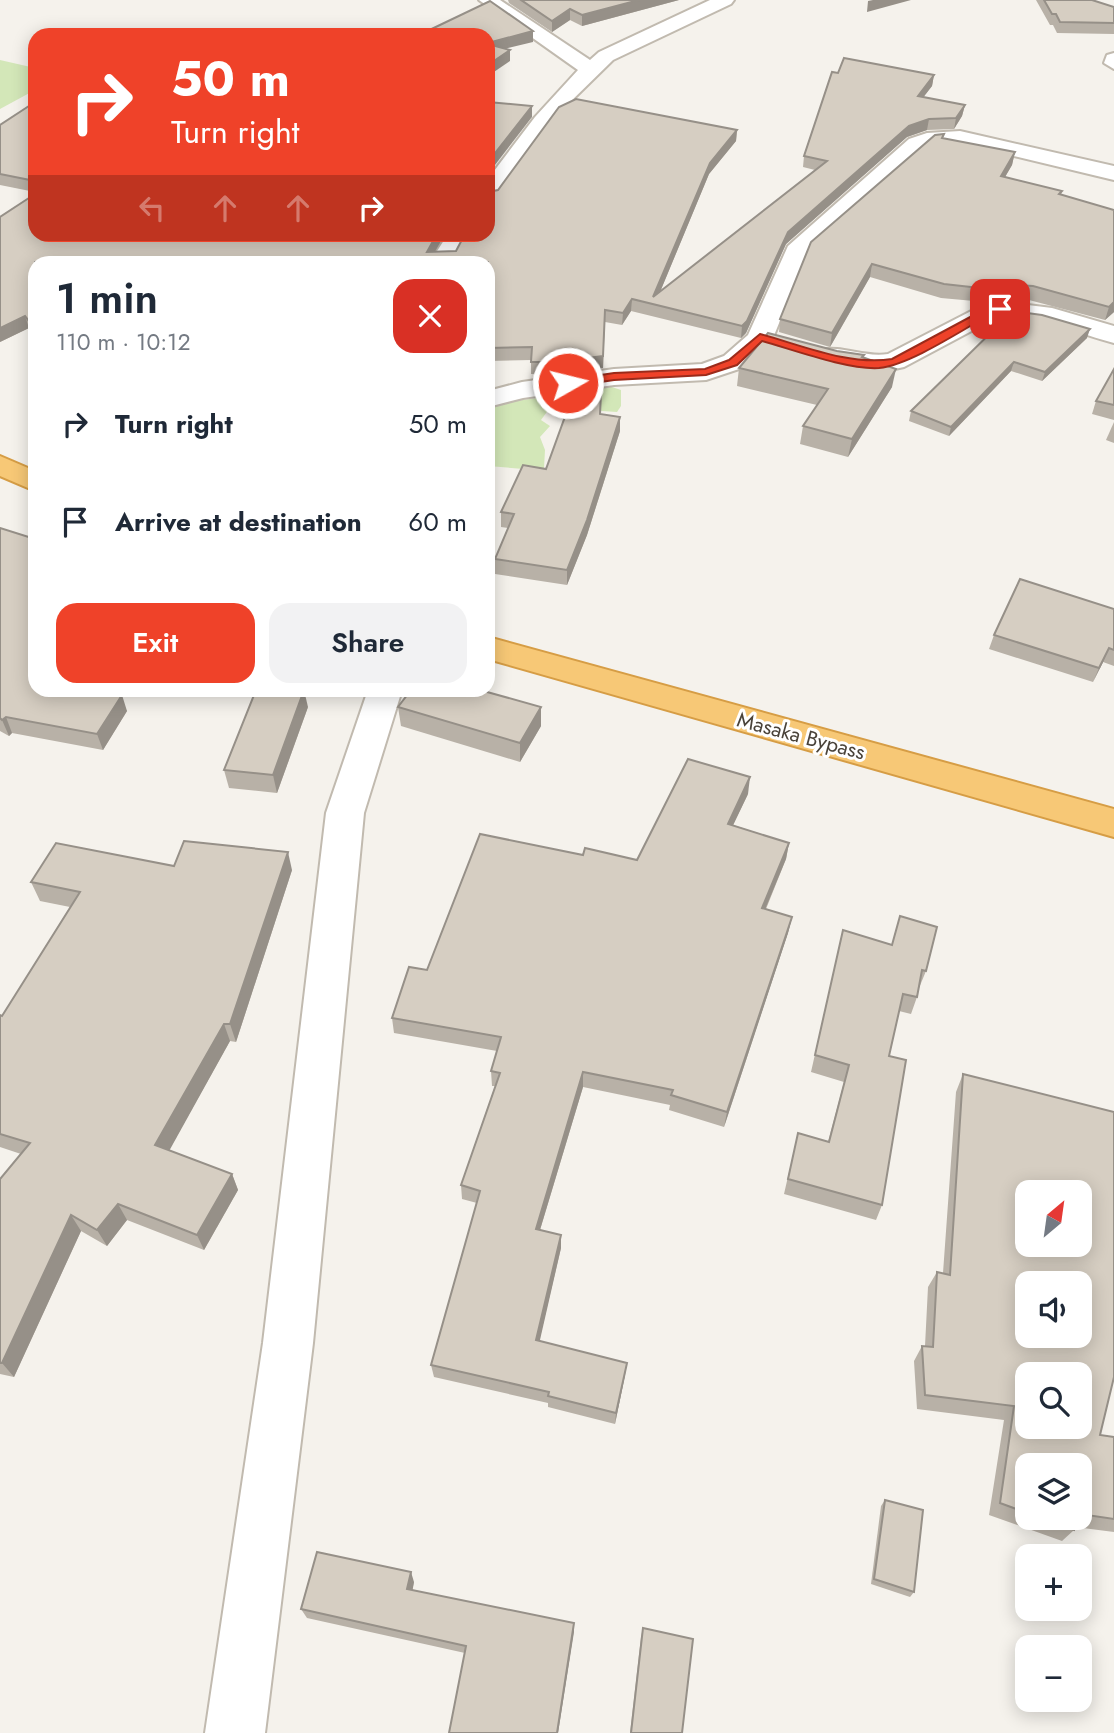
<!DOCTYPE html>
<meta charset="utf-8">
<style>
body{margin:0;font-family:Jost,sans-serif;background:#f2f2f3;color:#1f2937;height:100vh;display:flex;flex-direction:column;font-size:26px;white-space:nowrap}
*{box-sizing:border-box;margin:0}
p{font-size:23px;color:#747a83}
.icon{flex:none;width:38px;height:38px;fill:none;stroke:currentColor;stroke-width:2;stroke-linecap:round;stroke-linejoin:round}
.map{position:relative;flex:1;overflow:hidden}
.panel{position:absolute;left:28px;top:256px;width:467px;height:441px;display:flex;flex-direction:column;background:#fff;border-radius:21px;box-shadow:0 4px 18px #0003}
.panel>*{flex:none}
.hud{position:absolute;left:28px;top:28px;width:467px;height:214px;border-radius:21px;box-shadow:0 4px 18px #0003;background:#ef4229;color:#fff;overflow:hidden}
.needle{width:46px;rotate:29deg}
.tools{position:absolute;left:1015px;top:1180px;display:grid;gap:14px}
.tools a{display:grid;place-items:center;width:77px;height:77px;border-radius:14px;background:#fff;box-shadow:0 4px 18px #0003;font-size:35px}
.pin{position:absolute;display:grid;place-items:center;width:60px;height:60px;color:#fff;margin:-30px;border-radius:14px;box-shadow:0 4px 10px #0006}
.me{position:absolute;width:77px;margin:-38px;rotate:82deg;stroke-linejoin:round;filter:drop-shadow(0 0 5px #0008)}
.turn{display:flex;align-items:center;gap:24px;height:147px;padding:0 28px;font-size:32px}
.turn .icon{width:91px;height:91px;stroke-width:2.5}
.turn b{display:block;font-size:49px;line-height:60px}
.lanes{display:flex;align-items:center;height:66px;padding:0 28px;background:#0003;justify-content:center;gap:35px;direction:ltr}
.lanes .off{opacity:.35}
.round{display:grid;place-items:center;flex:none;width:74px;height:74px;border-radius:21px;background:#f2f2f3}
.headline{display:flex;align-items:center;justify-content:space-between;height:119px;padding:0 28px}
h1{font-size:42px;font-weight:600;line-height:52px}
.button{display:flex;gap:14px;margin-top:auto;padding:14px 28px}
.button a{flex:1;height:80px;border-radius:21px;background:#ef4229;color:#fff;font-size:28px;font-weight:600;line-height:80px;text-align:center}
.button a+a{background:#f2f2f3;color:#1f2937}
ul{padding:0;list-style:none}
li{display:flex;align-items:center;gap:21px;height:98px;padding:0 28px}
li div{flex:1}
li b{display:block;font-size:26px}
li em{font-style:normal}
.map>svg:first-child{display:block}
.green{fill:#d3e7b8}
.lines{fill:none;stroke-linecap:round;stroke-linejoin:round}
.street-casing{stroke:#c1baaf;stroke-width:4}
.highway-casing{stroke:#d69d45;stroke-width:4}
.street{fill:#fff;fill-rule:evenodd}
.highway{fill:#f7c876;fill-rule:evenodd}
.wall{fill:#b8b1a7;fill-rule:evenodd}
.shaded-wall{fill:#969088}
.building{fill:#d6cec2;stroke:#969088;stroke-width:2;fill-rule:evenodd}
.route{fill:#ef4229;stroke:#9b2b1b;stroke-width:2}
.labels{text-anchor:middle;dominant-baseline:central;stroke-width:6;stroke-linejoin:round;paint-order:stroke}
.street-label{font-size:21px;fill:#4a433a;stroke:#fff}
</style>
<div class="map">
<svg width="1114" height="1733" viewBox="0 0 1114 1733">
<rect width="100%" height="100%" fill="#f5f2ec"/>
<!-- green -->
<g class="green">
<polygon points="0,60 35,68 35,90 0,109"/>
<polygon points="609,386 621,390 621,406 617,412 572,409 561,404 557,394 559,388"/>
<polygon points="537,398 549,409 541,420 550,426 540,437 545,450 544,468 536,470 488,466 488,407 494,404"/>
</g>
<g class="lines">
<!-- street casing -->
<g class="street-casing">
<g id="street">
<polygon points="479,0 500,0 590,60 599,52 710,0 734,0 731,4 613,60 564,108 496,200 488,202 488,179 535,117 578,70"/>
<polygon points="1114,53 1114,69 1104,63 1107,55"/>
<polygon points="960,131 1114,166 1114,180 960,143 931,145 807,254 773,338 742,368 706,380 614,385 523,398 488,407 488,391 522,382 614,369 702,364 724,356 748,335 788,246 909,139 927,133"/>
<polygon points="448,234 471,234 454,262 430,262"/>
<path d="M1004 302 1052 308 1114 326V343C1074 333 1037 313 994 319L904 367C876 374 848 369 820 362L816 356 820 350C842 345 865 358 888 354L979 307Z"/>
<polygon points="368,690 402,690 364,813 313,1343 265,1733 205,1733 263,1343 326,813"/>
</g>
</g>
<!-- highway casing -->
<g class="highway-casing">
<g id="highway">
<polygon points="0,456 35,471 35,491 0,476"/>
<polygon points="488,637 1114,809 1114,837 488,659"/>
</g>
</g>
<!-- street -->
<use href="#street" class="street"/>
<!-- highway -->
<use href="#highway" class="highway"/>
</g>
<!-- wall -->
<g class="wall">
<polygon points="508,0 679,0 582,26 570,20 552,32 509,3"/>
<polygon points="1036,0 1092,0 1114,7 1114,34 1057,33 1053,25 1050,25"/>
<polygon points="934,75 932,86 923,97 965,105 962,116 954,129 927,130 907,137 786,244 746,333 741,338 631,311 622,325 605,322 603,368 556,375 531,374 531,360 488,361 488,262 35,262 35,336 29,328 0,342 35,234 445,234 435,252 456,251 737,130 736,141 709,174 660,292 815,170 803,167 804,156"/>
<polygon points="35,102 35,192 0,185 0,125"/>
<polygon points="944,134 943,138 1015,152 1012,165 1005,177 1062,191 1061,195 1114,312 1105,320 1029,300 1011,298 985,302 941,298 870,277 830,347 779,332 780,319"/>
<polygon points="1013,311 1087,338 1042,381 1011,371 949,436 909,421 911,411"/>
<polygon points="837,351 864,355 863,358 892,387 848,457 800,444 803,426 817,405 737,386 739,368"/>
<polygon points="1114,369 1114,420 1092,414 1096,401"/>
<polygon points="601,414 620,431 587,535 567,585 495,574 495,559 508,528 501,527 501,512 546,469"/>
<polygon points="1114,422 1114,443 1106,440"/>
<polygon points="0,528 105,692 127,711 103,750 12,733 9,736 0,731"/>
<polygon points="1114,609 1114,666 1103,662 1093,682 989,649 994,635"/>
<polygon points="308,707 277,793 229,788 224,770"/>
<polygon points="398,707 541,726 520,762 401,726"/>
<polygon points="748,794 733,825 789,843 786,859 766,909 792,917 788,933 724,1127 669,1110 670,1105 583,1087 540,1230 561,1235 561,1248 539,1341 625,1375 615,1424 548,1407 548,1403 434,1377 431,1365 477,1203 462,1199 461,1185 495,1086 492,1086 491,1071 497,1051 394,1033 392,1018 427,970 583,855 637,860"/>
<polygon points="174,866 292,870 236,1042 230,1041 169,1150 232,1174 238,1190 204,1250 127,1220 107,1246 81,1231 14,1377 0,1374 0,1179 21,1154 0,1147 0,1015 2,1016 70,907 40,901 31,882"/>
<polygon points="843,930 926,971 919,988 917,997 911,1014 899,1011 889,1056 882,1205 876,1220 784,1194 798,1133 828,1142 844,1082 811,1072"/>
<path d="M963 1074 1100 1435 1114 1437V1532L1075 1527 1074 1530 1062 1541 989 1515 1004 1420 917 1409 914 1361 922 1346H925L928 1287 937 1272 943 1273 956 1092ZM1027 1465H1080V1517H1027Z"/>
<polygon points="885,1500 914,1592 910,1597 871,1584 881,1506"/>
<polygon points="414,1582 412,1590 574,1623 574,1632 465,1653 307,1618 301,1609"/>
<polygon points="643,1628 682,1733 630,1733 641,1637"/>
</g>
<!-- shaded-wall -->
<g class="shaded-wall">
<polygon points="639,0 679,0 582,26 582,15"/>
<polygon points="873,0 911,0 867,12 868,1"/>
<polygon points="570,9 570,20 552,32 552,21"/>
<polygon points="533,31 533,42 488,53 488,43"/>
<polygon points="510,50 510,61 488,76 488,65"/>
<polygon points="934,75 932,86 916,107 918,96"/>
<polygon points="965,105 962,116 954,129 956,118"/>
<polygon points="532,106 532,117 488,174 488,162"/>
<polygon points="929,119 927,130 907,137 786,244 746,333 741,338 742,326 788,232 909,126"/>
<polygon points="737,130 736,141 709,174 655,304 653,297 710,163"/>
<polygon points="1015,152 1012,165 998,189 1001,176"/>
<polygon points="437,234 445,234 429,262 427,252"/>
<polygon points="872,264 870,277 830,347 832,333"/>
<polygon points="1015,285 1011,298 985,302 989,289"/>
<polygon points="632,299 631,311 622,325 623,313"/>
<polygon points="1114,302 1114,312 1105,320 1109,307"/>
<polygon points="605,310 603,368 556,375 556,362"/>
<polygon points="25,316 29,328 0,342 0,328"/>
<polygon points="1090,329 1087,338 1042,381 1045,372"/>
<polygon points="1014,362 1011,371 949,436 951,427"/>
<polygon points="896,369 892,387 848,457 852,439"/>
<polygon points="620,417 620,431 587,535 567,585 567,570"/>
<polygon points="1109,648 1103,662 1093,682 1099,668"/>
<polygon points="87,690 108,690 93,705"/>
<polygon points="304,690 308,707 277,793 273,775"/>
<polygon points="122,695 127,711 103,750 97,734"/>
<polygon points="541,707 541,726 520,762 520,743"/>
<polygon points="6,717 12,733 9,736 2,720"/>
<polygon points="750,777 748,794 726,840 728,824"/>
<polygon points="789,843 786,859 759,924 762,908"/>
<polygon points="288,852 292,870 236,1042 230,1024"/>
<polygon points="792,917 788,933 724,1127 727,1112"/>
<polygon points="224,1024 230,1041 163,1162 155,1145"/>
<polygon points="583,1072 583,1087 536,1243 536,1229"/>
<polygon points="232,1174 238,1190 204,1250 197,1235"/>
<polygon points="118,1204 127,1220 107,1246 97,1230"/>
<polygon points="71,1215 81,1231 14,1377 2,1363"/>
<polygon points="561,1235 561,1248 537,1353 536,1340"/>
<polygon points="627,1363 625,1375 615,1424 616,1413"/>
<polygon points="411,1572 414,1582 411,1599 407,1589"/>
<polygon points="574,1623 574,1632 558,1733 557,1733"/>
</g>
<!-- building -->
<g class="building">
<polygon points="521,0 639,0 582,15 570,9 552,21"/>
<polygon points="1044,0 1092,0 1114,7 1114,23 1060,22 1056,14 1052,14"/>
<polygon points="490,1 533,31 488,43 488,35 419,35"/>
<polygon points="488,44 510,50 488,65"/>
<polygon points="844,58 934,75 918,96 965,105 956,118 929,119 909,126 788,232 747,321 742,326 632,299 623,313 605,310 603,356 556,362 531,362 532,347 488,348 488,262 35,262 35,329 25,316 0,328 0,217 35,194 35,234 437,234 427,252 456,251 465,234 488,234 488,192 498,190 559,107 576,99 737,130 710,163 653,297 827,161 804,156 832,72 838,73"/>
<polygon points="35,102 35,181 0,174 0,125"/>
<polygon points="488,102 532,106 488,162"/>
<polygon points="944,134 942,138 1015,152 1001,176 1062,191 1059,194 1114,210 1114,302 1109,307 1033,286 1015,285 989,289 944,284 872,264 832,333 780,319 811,242 935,135"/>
<polygon points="1013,311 1042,315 1090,329 1045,372 1014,362 951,427 911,411"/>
<polygon points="768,333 837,351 864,355 862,357 896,369 852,439 803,426 828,389 739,368"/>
<polygon points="1114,369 1114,405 1096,401"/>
<polygon points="602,375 600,414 620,417 587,520 567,570 495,559 514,514 501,512 523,465 546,469 579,378"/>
<polygon points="0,528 35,539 35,690 89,690 122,695 97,734 6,717 2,720 0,718"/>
<polygon points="1020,579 1114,609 1114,650 1109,648 1099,668 994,635"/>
<polygon points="256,690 304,690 273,775 224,770"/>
<polygon points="411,690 480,690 541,707 520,743 398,707"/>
<polygon points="688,759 750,777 728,824 789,843 762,908 792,917 727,1112 671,1095 673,1090 583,1072 536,1229 561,1235 536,1340 627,1363 616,1413 548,1396 549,1392 431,1365 480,1191 461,1185 500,1073 491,1071 501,1037 392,1018 409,967 427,970 480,834 583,855 585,848 637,860"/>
<polygon points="184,841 288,852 230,1024 224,1024 155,1145 232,1174 197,1235 118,1204 97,1230 71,1215 2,1363 0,1363 0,1179 30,1143 0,1134 0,1015 2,1016 80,892 31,882 56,843 174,866"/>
<polygon points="900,916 937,927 926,971 922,970 917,997 903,994 889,1056 906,1060 882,1205 788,1179 798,1133 829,1142 849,1065 815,1055 843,930 892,945"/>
<path d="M963 1074 1114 1112V1377L1100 1435 1114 1437V1519L1080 1514V1465H1027V1513L1000 1503 1014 1406 925 1395 922 1346 933 1347 937 1272 950 1275ZM1027 1192H1080V1244H1027ZM1027 1283H1080V1335H1027ZM1027 1374H1080V1426H1027Z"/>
<polygon points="885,1500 923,1510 914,1592 874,1579"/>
<polygon points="1039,1517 1076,1517 1074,1530"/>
<polygon points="317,1552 411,1572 407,1589 574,1623 557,1733 449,1733 466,1646 301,1609"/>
<polygon points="643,1628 693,1639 682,1733 631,1733"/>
</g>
<!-- route -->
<path class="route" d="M1000 306 1006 309 1004 311 991 314C962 330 910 365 879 368 848 370 794 350 762 341L737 365 706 375 614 380 568 387 562 383 568 380 614 373 705 369 729 360 760 334C801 345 849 366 892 359L985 309Z"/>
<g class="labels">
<!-- street labels -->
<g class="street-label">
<text transform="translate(801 736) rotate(15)">Masaka Bypass</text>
</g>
</g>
</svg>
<div class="tools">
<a><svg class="needle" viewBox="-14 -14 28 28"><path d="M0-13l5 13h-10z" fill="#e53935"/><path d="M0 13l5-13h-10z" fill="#747a83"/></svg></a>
<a><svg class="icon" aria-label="sound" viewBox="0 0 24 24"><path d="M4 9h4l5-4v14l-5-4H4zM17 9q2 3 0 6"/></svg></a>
<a><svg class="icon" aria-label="search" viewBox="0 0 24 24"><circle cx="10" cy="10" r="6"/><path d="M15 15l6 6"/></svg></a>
<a><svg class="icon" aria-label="layers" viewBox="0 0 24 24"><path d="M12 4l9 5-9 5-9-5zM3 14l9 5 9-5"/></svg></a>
<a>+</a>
<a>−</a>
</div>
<div class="pin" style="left:1000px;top:309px;background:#d93025"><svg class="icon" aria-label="arrive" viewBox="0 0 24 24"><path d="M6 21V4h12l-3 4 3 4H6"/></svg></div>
<svg class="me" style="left:568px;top:383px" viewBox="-20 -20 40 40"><circle r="17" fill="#ef4229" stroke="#fff" stroke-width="3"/><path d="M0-11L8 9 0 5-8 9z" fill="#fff"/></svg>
<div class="hud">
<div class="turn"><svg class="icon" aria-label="right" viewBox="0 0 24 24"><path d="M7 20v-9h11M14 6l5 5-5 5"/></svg><div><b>50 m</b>Turn right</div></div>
<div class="lanes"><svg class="icon off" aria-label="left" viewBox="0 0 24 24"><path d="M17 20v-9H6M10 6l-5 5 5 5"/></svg><svg class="icon off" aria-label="ahead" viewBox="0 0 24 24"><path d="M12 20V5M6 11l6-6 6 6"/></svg><svg class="icon off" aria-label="ahead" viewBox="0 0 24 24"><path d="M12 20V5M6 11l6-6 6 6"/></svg><svg class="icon" aria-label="right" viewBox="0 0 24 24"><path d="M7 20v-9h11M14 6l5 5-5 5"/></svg></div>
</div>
<section class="panel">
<div class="headline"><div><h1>1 min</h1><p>110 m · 10:12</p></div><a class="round" style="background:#d93025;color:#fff"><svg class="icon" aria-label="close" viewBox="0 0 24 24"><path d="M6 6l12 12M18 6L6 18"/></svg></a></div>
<ul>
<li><svg class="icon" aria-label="right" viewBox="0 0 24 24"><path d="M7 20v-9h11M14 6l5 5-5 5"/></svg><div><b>Turn right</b></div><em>50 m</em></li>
<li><svg class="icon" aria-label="arrive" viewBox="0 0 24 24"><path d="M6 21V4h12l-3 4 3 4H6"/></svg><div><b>Arrive at destination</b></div><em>60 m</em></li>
</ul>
<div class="button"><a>Exit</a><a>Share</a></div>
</section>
</div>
